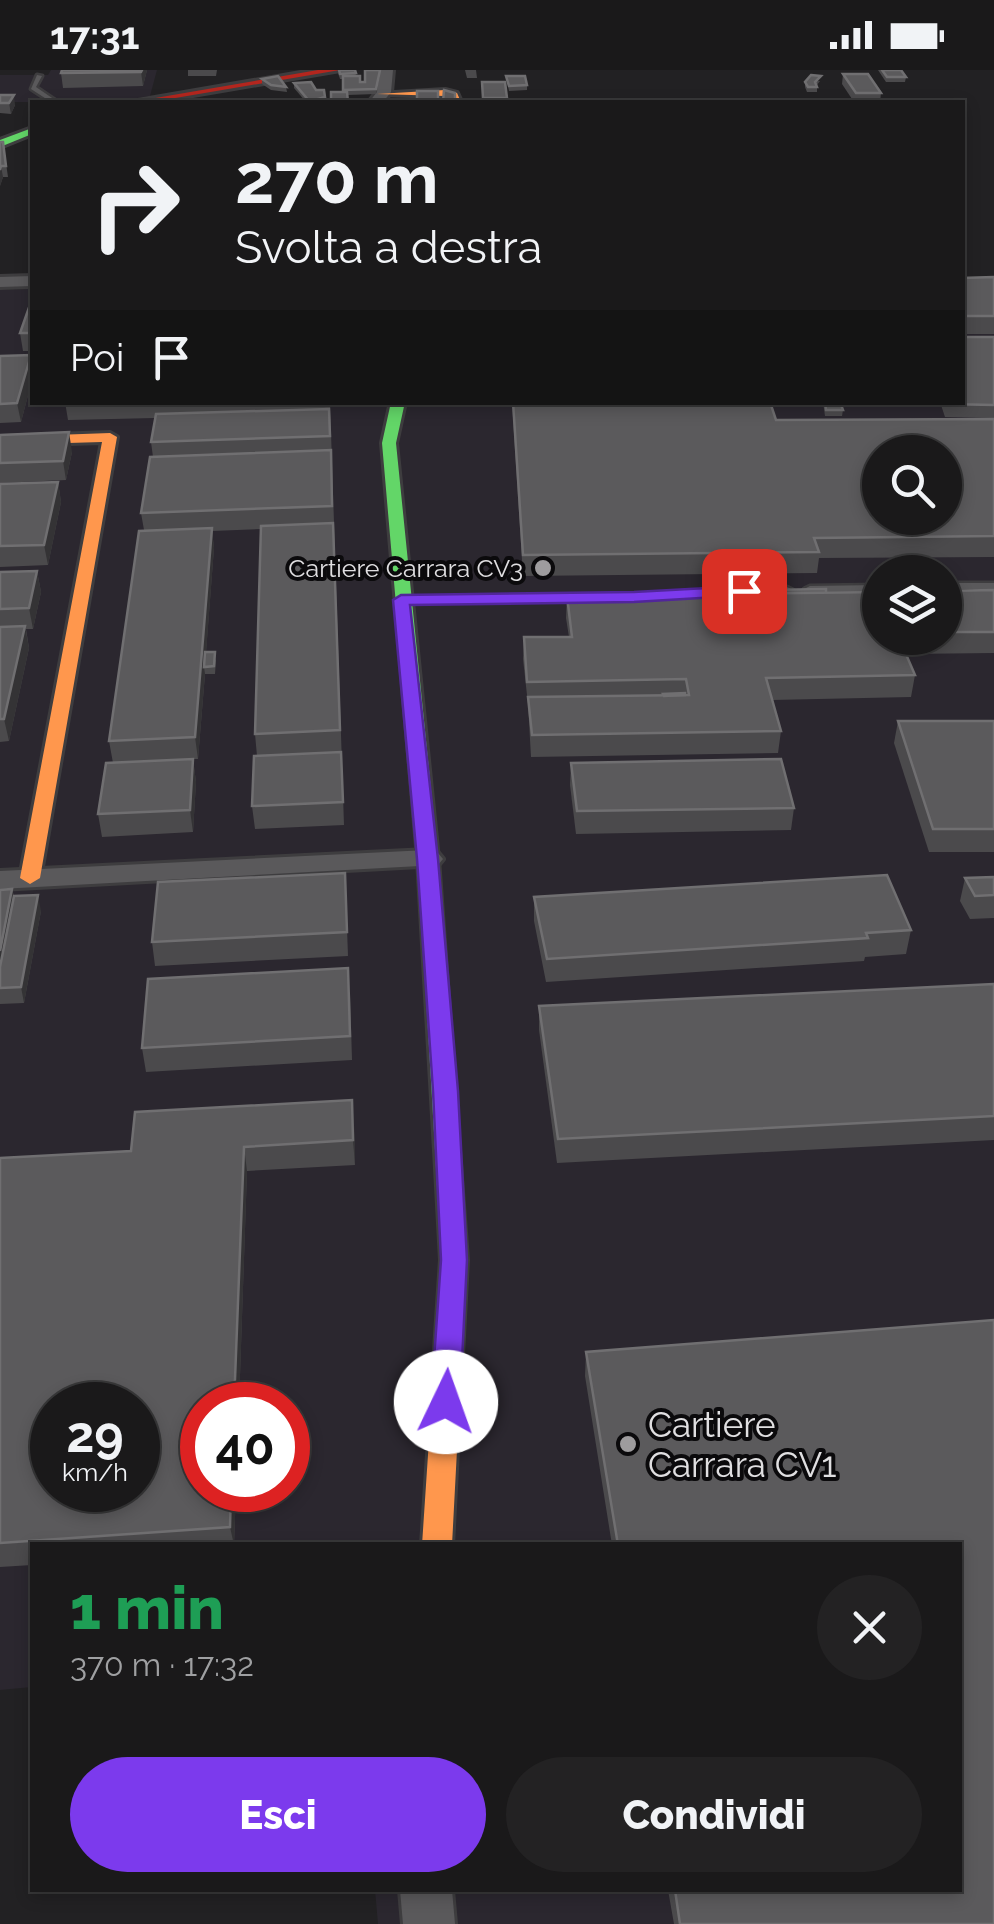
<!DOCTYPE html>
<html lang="it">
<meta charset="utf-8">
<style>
body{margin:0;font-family:Raleway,sans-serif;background:#232223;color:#f1f3f6;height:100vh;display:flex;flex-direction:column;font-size:38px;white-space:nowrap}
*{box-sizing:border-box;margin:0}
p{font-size:32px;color:#9fa0a2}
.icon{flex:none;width:55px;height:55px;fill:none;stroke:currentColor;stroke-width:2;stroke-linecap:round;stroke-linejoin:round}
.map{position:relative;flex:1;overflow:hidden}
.sheet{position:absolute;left:30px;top:1472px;width:932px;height:350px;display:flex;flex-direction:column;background:#1a191a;border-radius:0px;box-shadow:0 5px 15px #0003,0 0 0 2px #383839}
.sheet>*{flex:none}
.hud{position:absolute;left:30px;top:30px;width:935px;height:305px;border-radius:0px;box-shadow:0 5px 15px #0003,0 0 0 2px #383839;background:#1a191a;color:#f1f3f6;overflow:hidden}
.tools{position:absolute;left:862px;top:365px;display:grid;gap:20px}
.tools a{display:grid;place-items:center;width:100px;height:100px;border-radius:50%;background:#1a191a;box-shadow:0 5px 15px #0003,0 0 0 2px #383839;font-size:50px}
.speed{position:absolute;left:30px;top:1312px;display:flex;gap:20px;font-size:50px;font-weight:700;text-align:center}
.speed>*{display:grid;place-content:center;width:130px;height:130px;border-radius:50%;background:#1a191a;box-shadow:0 5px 15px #0003,0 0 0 2px #383839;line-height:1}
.speed small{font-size:25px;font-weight:400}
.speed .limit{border:15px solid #d22;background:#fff;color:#111}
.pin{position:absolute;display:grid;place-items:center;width:85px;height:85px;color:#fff;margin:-42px;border-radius:20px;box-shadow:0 5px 15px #0006}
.me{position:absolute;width:110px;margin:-55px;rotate:3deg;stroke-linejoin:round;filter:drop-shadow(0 0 8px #0008)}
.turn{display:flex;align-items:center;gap:35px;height:210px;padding:0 40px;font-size:45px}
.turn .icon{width:130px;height:130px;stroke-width:2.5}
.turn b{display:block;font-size:70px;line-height:85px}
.then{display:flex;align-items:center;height:95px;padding:0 40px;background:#0003;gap:20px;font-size:38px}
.round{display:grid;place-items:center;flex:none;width:105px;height:105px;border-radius:52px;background:#232223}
.overview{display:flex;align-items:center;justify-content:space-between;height:170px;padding:0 40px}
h1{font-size:60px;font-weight:800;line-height:75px;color:#1e9e55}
.cta{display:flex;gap:20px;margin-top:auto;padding:20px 40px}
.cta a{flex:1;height:115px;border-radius:60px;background:#7c3aed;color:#fff;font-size:40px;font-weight:800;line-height:115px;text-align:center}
.cta a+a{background:#232223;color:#f1f3f6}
.status{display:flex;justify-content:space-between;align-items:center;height:70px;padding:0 50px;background:#1a191a;direction:ltr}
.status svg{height:28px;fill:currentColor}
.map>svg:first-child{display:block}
.built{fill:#2b272f;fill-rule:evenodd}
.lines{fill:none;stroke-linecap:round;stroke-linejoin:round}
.lane-casing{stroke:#3e3d3f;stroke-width:5}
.street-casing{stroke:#3e3d3f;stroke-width:6}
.fast-casing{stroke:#3e3d3f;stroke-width:6}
.slow-casing{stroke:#3e3d3f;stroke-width:6}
.jam-casing{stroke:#3e3d3f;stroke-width:6}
.lane{fill:#5a595b;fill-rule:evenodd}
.street{fill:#5a595b;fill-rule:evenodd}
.fast{fill:#63d668;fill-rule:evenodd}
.slow{fill:#ff974d;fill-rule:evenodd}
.jam{fill:#b3261e;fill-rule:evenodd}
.wall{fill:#4b4a4c}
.shaded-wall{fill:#343335}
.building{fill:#5b5a5c;stroke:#706f71;stroke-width:2.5;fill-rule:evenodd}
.route{fill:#7c3aed;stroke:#51269a;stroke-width:2.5}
.poi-dot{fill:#9e9c9e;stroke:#0b0a0c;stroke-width:4}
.labels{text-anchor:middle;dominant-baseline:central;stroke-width:8;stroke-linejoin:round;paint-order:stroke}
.far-poi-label{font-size:25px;fill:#e0dfe1;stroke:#0b0a0c;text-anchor:end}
.near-poi-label{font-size:35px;fill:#e0dfe1;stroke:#0b0a0c;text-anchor:start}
</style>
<div class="status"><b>17:31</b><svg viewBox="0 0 49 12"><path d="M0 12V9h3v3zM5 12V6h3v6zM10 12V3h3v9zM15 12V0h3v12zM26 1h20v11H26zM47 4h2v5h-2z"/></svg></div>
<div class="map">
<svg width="994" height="1854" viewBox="0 0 994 1854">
<rect width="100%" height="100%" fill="#222123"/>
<!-- built -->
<g class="built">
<polygon points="51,0 157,0 150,26 112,32 0,32 0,5 48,5"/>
<path d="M994 214V1854H378L375 1820H960V1475H32V1617L0 1620V220L32 219V332H962L963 215ZM880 382H945V448H880ZM880 502H945V568H880ZM52 1335H138V1420H52ZM202 1335H288V1420H202Z"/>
</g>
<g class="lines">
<!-- lane casing -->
<g class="lane-casing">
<g id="lane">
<polygon points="37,5 42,6 36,17 58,32 51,32 31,19"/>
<rect x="945" y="513" width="49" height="6"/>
<polygon points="880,515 880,521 810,522 804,519 810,516"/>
<polygon points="787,517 793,520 791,522 655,529 649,526 655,523"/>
<polygon points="587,525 593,528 591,530 401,533 395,530 401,527"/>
</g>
</g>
<!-- street casing -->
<g class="street-casing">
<g id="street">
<polygon points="379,0 393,0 391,22 383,32 369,32 377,22"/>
<polygon points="32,206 32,216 0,217 0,207"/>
<polygon points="428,780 438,783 443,789 438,795 0,819 0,801"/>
<polygon points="400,1820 452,1820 455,1854 403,1854"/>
</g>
</g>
<!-- fast casing -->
<g class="fast-casing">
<g id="fast">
<polygon points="32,58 32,64 0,77 0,70"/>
<polygon points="391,332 405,332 396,373 438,789 459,1080 456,1086 438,1086 435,1080 418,789 382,373"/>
</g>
</g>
<!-- slow casing -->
<g class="slow-casing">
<g id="slow">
<polygon points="445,20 457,23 461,32 453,32 445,26 377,24"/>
<polygon points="110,363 117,367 40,808 30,814 20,808 102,372 0,375 0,367"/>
<polygon points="447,1071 456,1074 459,1080 467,1190 452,1475 422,1475 441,1190 435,1080 438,1074"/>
</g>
</g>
<!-- jam casing -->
<g class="jam-casing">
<polygon id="jam" points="318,0 340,0 152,32 132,32"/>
</g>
<!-- lane -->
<use href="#lane" class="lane"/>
<!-- street -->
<use href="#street" class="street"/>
<!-- fast -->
<use href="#fast" class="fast"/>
<!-- slow -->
<use href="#slow" class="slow"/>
<!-- jam -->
<use href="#jam" class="jam"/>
</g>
<!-- wall -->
<g class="wall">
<polygon points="62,0 147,0 143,16 63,18 61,3"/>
<polygon points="188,0 217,0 216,6 188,6"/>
<polygon points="355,0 356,6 360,12 365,12 380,5 376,24 348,25 343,22 343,9 340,9 338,3"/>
<polygon points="465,0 476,0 477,8 467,8"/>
<polygon points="878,0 901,0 906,7 905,12 886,12"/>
<polygon points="843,4 881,23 880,32 854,32 842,14"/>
<polygon points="506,6 527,15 527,20 509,21"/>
<polygon points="262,9 286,17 287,22 271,20 262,14"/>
<polygon points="820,11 817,15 817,22 807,22 805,17 805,12"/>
<polygon points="482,12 507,28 507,32 482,32"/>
<polygon points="294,13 325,32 306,32 294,18"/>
<polygon points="0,25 15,35 11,44 0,43"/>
<polygon points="3,72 8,107 3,107 0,116"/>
<polygon points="994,207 994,264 962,264 962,208"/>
<polygon points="32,229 32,281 23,281 20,263"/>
<polygon points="994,267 994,348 945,347 940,332 962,332"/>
<polygon points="31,285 32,310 21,352 0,353 0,286"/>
<polygon points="65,332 330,332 344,755 255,759 252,736 257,686 255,664 261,459 212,461 214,478 206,582 216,590 215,604 205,604 198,689 193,689 196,712 193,762 102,767 98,744 113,693 109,671 144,460 141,443 153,387 151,372 155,348 68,350"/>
<polygon points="512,332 770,332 776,350 994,349 994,487 819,488 817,503 523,506"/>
<polygon points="823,332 840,332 843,340 842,346 825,346"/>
<polygon points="0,365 72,382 66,410 0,413"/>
<polygon points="58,412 61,432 48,495 0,497 0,414"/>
<polygon points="37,501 41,522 33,559 26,559 29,578 9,671 0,672 0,502"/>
<polygon points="768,520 826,523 880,568 945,568 945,521 994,520 994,583 906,584 915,605 911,627 772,630 781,661 778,683 531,687 528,634 523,589 524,567 569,567 566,548 567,526 767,523"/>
<polygon points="898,651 994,651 994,782 929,782 894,673"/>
<polygon points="571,693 794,738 791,760 576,764 570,715"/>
<polygon points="345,803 348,886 155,896 152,872"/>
<polygon points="994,807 994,848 970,849 960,831 965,808"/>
<polygon points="12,819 14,826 41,841 24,933 0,934 0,820"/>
<polygon points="534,827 911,860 906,884 865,887 864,891 546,912 534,851"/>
<polygon points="994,914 994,1070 557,1093 539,960 539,936"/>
<polygon points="350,922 352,990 146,1002 142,978"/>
<polygon points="354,1054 355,1095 247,1101 239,1335 202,1335 236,1420 234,1475 32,1475 32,1495 0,1497 0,1088 131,1081"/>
<polygon points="994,1250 994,1854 674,1854 668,1820 960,1820 960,1475 612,1475 585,1306 586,1282"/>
</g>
<!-- shaded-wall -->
<g class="shaded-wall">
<polygon points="142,0 147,0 143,16 141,2"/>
<polygon points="14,25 15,35 11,44 9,33"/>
<polygon points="1,96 3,107 0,116 0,100"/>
<polygon points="31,285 32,310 21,352 17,333"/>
<polygon points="69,362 72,382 66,410 63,391"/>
<polygon points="58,412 61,432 48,495 44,475"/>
<polygon points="212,458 214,478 205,597 204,597 205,604 198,689 195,667"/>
<polygon points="37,501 41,522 33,559 29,538"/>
<polygon points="25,556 29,578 9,671 4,649"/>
<polygon points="193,689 196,712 193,762 190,740"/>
<polygon points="12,819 17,842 0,918 0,881"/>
<polygon points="38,825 41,841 24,933 21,917"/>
<polygon points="352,1030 354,1054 355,1095 353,1070"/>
<polygon points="244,1077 247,1101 239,1335 234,1335"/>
<polygon points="231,1420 236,1420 234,1475 230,1457"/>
</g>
<!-- building -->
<g class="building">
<polygon points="62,0 142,0 141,2 61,3"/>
<polygon points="339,0 355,0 356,3 340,4"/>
<polygon points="365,0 380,0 376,19 343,20 343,6 360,6 360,12 365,12"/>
<polygon points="882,0 901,0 906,7 887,7"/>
<polygon points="843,4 868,4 881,23 856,23"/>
<polygon points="811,5 821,6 815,12 817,17 808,17 805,12"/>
<polygon points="278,6 286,17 271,15 262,9"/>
<polygon points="506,6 525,6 527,15 509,16"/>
<polygon points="311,12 316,20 324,20 325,27 318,29 320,32 310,32 294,13"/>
<polygon points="482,12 505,12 507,28 483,28"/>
<polygon points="444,20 455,23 455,32 443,32"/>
<rect x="417" y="21" width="21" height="11"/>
<polygon points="331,22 347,22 348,32 331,32"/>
<polygon points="0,25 14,25 9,33 0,33"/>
<polygon points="0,72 3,72 6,96 1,96 0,100"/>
<polygon points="994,207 994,246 962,246 962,208"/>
<polygon points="32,229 32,263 20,263"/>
<polygon points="962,267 994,267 994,335 947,334 947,332 962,332"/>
<polygon points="31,285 17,333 0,334 0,286"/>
<path d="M513 332H770L776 350 994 349V466L814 468 819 482 523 485ZM880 382H945V448H880Z"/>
<polygon points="825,332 840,332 843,340 826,340"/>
<polygon points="329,339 330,366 151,372 156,344"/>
<polygon points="69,362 63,391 0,393 0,365"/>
<polygon points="331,380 332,436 141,443 150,387"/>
<polygon points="58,412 44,475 0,476 0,414"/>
<polygon points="333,453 340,660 255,664 261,456"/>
<polygon points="212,458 195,667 109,671 139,461"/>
<polygon points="37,501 29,538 0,539 0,502"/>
<polygon points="826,519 826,523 769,523 768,520"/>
<polygon points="994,520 994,562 945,562 945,521"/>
<polygon points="880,522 880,568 899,568 915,605 766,608 781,661 532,665 528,627 689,625 686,609 527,612 524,567 572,567 567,526"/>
<polygon points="25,556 4,649 0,649 0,557"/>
<polygon points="205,582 215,582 214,596 204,597"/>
<polygon points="685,623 685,625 664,626 663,624"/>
<polygon points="898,651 994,651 994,759 933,759"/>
<polygon points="341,682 343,732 252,736 254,686"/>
<polygon points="193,689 190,740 98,744 106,693"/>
<polygon points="781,689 794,738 577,741 571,693"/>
<polygon points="345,803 347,862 152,872 158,812"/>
<polygon points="887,805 911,860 866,863 868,868 547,889 534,827"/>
<polygon points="994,807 994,825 975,826 965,808"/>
<polygon points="12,819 0,881 0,820"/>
<polygon points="38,825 21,917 0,918 0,897 14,826"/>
<polygon points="348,898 350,966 142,978 148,909"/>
<polygon points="994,914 994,1046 558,1069 539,936"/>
<path d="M352 1030 353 1070 244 1077 234 1335H202V1420H231L230 1457 0 1473V1088L131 1081 135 1042ZM52 1335H138V1420H52Z"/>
<polygon points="994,1250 994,1854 680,1854 675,1820 960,1820 960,1475 618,1475 586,1282"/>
</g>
<!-- route -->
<polygon class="route" points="744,516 753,521 750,525 634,532 410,535 438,789 458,1021 467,1190 460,1332 456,1341 446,1344 435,1341 431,1332 441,1190 433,1021 417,789 393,530 401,525 634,522"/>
<!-- markers -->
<g class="poi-dot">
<circle cx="543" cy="498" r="10"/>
<circle cx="628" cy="1374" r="10"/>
</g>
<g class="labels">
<!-- far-poi labels -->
<g class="far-poi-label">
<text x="523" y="498">Cartiere Carrara CV3</text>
</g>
<!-- near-poi labels -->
<g class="near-poi-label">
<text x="648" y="1354">Cartiere<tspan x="648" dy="40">Carrara CV1</tspan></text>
</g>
</g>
</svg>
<div class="tools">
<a><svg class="icon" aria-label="search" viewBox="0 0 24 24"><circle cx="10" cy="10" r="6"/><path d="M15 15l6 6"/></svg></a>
<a><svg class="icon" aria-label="layers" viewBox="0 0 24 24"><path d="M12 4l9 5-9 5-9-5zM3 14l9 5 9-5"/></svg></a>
</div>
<div class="speed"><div>29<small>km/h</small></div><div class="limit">40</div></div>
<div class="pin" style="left:744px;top:521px;background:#d93025"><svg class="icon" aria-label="arrive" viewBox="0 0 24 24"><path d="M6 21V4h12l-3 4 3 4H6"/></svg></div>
<svg class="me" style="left:446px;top:1332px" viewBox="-20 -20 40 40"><circle r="19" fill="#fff"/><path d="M0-13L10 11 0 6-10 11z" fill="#7c3aed"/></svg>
<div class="hud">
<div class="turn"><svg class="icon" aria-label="right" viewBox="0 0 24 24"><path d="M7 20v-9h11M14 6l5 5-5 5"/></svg><div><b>270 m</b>Svolta a destra</div></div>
<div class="then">Poi<svg class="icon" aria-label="arrive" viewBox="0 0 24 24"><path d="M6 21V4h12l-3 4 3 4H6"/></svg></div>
</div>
<section class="sheet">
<div class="overview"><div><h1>1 min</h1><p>370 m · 17:32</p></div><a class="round"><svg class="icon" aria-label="close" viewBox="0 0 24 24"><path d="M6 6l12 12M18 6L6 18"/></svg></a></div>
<div class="cta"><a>Esci</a><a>Condividi</a></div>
</section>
</div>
